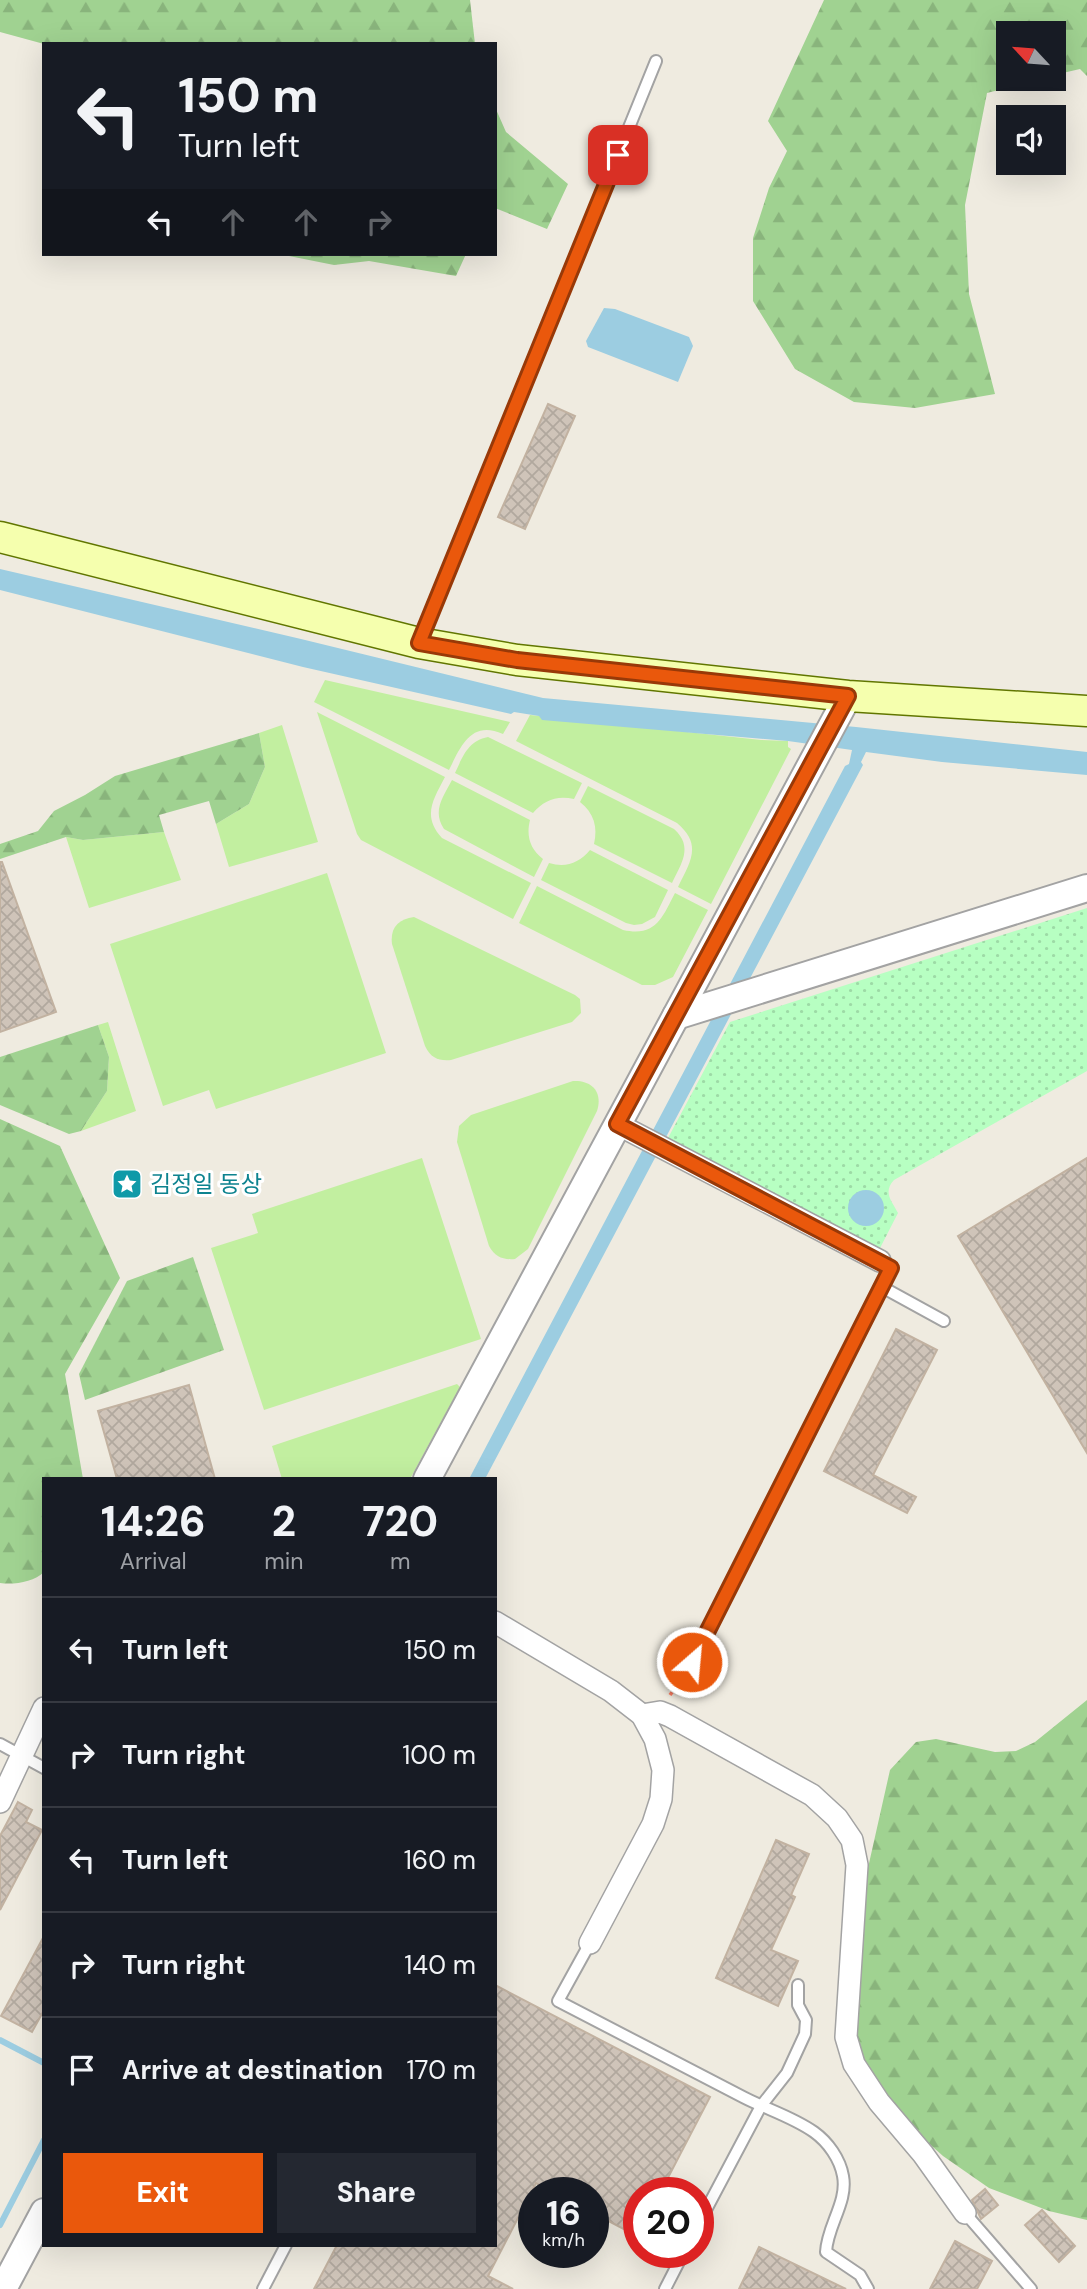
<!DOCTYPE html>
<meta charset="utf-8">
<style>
body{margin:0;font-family:"DM Sans","Noto Sans KR",sans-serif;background:#242831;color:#f1f3f6;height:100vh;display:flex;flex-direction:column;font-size:26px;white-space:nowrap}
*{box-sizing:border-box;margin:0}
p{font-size:23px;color:#9ea1a6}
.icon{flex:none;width:38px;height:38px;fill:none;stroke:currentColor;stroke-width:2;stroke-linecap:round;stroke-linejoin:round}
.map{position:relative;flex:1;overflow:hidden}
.sheet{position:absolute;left:42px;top:1477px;width:455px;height:770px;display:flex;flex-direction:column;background:#171b24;border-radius:0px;box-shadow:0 7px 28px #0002}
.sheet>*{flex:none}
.guide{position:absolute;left:42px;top:42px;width:455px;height:214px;border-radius:0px;box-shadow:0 7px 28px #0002;background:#171b24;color:#f1f3f6;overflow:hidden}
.needle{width:46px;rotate:296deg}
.fabs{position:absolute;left:996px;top:21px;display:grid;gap:14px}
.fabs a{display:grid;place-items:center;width:70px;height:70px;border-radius:0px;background:#171b24;box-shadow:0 7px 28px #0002;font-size:35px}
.speed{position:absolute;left:518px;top:2177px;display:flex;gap:14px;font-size:35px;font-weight:700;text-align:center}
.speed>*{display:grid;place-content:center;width:91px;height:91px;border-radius:50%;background:#171b24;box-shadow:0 7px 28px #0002;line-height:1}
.speed small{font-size:18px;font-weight:400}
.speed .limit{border:10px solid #d22;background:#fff;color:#111}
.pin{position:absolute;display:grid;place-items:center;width:60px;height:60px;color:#fff;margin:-30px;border-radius:14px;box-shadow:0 4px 10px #0006}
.me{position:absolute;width:77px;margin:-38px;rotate:27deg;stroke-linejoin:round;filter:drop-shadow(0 0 5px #0008)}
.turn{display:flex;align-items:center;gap:24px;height:147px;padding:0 21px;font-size:32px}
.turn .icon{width:91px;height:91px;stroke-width:2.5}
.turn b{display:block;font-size:49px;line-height:60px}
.lanes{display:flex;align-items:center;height:66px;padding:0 21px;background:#0003;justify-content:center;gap:35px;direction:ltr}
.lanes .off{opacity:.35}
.eta{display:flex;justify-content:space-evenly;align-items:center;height:119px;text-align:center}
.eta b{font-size:42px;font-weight:800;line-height:49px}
.primary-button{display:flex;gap:14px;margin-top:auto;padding:14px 21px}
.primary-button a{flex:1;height:80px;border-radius:0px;background:#ea580c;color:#fff;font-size:28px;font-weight:800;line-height:80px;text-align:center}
.primary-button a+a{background:#242831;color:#f1f3f6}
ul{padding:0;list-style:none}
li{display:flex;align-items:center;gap:21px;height:105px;padding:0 21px;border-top:2px solid #363941}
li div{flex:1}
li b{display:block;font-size:26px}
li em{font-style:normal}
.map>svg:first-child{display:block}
.grass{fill:#c2efa0}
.forest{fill:url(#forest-firs)}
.park{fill:url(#park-dots)}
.water{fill:#9ccde1}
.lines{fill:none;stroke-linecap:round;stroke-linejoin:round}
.stream{stroke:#9ccde1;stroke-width:6}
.building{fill:url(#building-cross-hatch);stroke:#c2b2a1;stroke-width:2}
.service-casing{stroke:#a3a3a3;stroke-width:14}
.minor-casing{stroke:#a3a3a3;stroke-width:24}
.tertiary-casing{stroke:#a3a3a3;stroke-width:30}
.secondary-casing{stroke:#617600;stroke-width:33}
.path{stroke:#ff7c61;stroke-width:3.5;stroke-dasharray:3.5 3.5;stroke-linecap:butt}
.service{stroke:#fff;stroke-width:10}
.minor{stroke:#fff;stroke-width:21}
.tertiary{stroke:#fff;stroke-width:26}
.secondary{stroke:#f5ffae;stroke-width:30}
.route-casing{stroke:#983908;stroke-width:18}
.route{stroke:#ea580c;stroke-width:12}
.labels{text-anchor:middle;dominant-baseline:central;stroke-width:6;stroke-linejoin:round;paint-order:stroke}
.culture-label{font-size:23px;fill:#0d838f;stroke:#fff;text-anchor:start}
</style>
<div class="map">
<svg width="1087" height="2289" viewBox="0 0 1087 2289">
<defs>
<pattern id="forest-firs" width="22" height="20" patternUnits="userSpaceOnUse" patternTransform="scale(1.75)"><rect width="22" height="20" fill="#a0d291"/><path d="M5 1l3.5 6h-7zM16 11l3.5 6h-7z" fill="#89b47c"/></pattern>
<pattern id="park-dots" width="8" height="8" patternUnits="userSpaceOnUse" patternTransform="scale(1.75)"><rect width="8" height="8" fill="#b7ffc2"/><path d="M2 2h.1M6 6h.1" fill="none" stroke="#9ddaa6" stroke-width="1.8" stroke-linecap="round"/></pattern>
<pattern id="building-cross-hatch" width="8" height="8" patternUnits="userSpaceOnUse" patternTransform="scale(1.75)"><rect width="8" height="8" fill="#cfc4b9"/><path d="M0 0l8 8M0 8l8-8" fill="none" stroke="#b1a89e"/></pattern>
</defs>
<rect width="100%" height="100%" fill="#efebe0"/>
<!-- grass -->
<g class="grass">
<path d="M325 680 497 719 510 722 503 734C471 720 461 746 449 770L314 702Z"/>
<path d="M317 712 445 777C433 800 422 816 442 838L531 883 513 919 361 840 357 834Z"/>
<path d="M530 715 761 740 788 741V747L791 749 711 904 678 887C690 862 703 845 677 823L516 741Z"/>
<polygon points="282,725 318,842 229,867 216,824 249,804 265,767 259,733"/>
<path d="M488 737 582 783 574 799C557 795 544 800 533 813L455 773C463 756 468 741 488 737Z"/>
<path d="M452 780 530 820C526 836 530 849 543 859L534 877 444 829C432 811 443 797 452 780Z"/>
<path d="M588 786 674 829C694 847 681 864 672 883L594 844C598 827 594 813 580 802Z"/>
<polygon points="164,832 181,880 89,908 66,837 83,840"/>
<path d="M590 850 668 890 655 917 642 924 634 925 626 923 541 880 549 863C566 868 579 863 590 850Z"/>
<polygon points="327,873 386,1053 216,1109 209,1090 163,1106 110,944"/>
<path d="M537 886 623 930C656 937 662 918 675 893L708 910 673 977 655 985H642L519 923Z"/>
<path d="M414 917 575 995 580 999 581 1013 572 1022 451 1060C438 1061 431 1058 425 1046L392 944C390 928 398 919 414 917Z"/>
<polygon points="108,1022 136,1111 81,1131 107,1091 109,1057 98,1025"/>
<path d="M573 1081C592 1080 603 1092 597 1111L528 1249 515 1259C503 1260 495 1257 489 1246L457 1142 459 1126 471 1115Z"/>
<polygon points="422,1158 481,1339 264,1410 211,1248 258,1233 252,1214"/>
<polygon points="457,1384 460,1387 410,1479 282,1479 272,1446"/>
</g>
<!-- forest -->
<g class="forest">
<polygon points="0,0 470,0 475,44 44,44 0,32"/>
<polygon points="824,0 1087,0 1087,76 1080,69 1054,75 1054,33 1008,33 1008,79 1041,79 987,93 965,205 969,294 995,394 915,408 854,402 795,369 753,301 753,238 769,188 787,151 768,121"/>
<polygon points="495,107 506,132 568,184 547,229 495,208"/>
<polygon points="279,254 466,254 456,276 369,261 334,265"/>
<polygon points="259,733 265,767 249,804 216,824 209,801 159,815 164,832 83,840 66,837 0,859 0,844 38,831 54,811 85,795 115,776"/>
<polygon points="98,1025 109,1057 107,1091 81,1131 69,1134 0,1105 0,1057"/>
<path d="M0 1119 60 1146 120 1278 65 1374 83 1479H44V1572C34 1582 14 1585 0 1583Z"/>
<polygon points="193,1257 224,1350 85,1400 79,1374 127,1281"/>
<polygon points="1087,1700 1087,2220 1049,2211 989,2188 943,2156 880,2100 857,2052 852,2026 861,1899 890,1770 916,1742 936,1739 995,1752 1016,1751 1035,1742"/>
</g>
<!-- park -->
<path class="park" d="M1087 908V1071L894 1180C883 1192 891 1200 898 1213L879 1250 668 1138 730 1022Z"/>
<!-- water -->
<g class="water">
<polygon points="604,308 615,309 689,337 693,346 678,382 588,347 586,341"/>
<polygon points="0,569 301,639 543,698 856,727 1087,752 1087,775 942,762 866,752 861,762 863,765 485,1479 469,1479 845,766 849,764 852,750 788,741 542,720 539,716 514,712 511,714 303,667 0,590"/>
<circle cx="866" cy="1208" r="18"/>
</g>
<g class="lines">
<!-- stream -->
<g class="stream">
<polyline points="0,2040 44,2063"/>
<polyline points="0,2225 44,2140"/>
</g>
</g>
<!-- building -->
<g class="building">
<polygon points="548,404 575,416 525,529 498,517"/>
<polygon points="0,862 2,862 56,1012 0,1032"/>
<polygon points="1087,1158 1087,1453 958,1236"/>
<polygon points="896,1329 937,1350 873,1475 916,1497 907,1513 824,1471"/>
<polygon points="189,1385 215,1479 117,1479 98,1411"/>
<polygon points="18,1802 32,1810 26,1822 42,1830 0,1910 0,1836"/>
<polygon points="776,1840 809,1854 791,1895 795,1897 771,1950 798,1961 778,2006 716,1978"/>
<polygon points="44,1936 44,2010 32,2032 1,2016"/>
<polygon points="495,1985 710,2097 660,2193 639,2193 639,2237 593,2213 593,2193 555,2193 536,2183 488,2276 513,2289 314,2289 337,2245 495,2245"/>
<polygon points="985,2189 998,2205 981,2219 972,2200"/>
<polygon points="1042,2210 1075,2246 1059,2262 1025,2225"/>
<polygon points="955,2241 992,2261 977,2289 930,2289"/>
<polygon points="759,2247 846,2289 739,2289"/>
</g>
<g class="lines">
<!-- service casing -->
<g class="service-casing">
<g id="service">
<polyline points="420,642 656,61"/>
<polyline points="882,1287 944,1321"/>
<polyline points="692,1662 891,1268 880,1261"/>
<polyline points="0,1744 44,1768"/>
<path d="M590 1943 558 2001C620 2033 681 2065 743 2097 766 2109 793 2117 814 2132 828 2142 840 2159 843 2176 848 2202 827 2226 826 2252L860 2275 868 2289"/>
<polyline points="965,2213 1031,2289"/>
<polyline points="698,2225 761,2106 787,2073 805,2034 806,2020 798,2005 798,1985"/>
<polyline points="263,2289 286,2245"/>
<polyline points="665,2289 684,2252"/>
</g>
</g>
<!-- minor casing -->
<g class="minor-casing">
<g id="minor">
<polyline points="617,1124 880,1261"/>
<polyline points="495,1622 611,1691 642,1715 655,1739 663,1770 661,1799 653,1824 590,1943"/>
<polyline points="642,1715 660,1712 670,1716 812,1795 837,1818 852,1840 857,1865 846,2037 854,2064 879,2102 923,2154 965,2213"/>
<polyline points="0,1802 44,1708"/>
</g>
</g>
<!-- tertiary casing -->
<g class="tertiary-casing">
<g id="tertiary">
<polyline points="676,1016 1087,888"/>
<polyline points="427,1479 848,696"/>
<polyline points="3,2289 44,2212"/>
</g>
</g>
<!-- secondary casing -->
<g class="secondary-casing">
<polyline id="secondary" points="0,537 419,643 517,660 848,696 1087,711"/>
</g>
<!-- path -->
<polyline class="path" points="670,1695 686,1673"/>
<!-- service -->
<use href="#service" class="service"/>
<!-- minor -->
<use href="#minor" class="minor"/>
<!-- tertiary -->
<use href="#tertiary" class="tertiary"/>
<!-- secondary -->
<use href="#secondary" class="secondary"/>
</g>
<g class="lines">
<!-- route casing -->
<g class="route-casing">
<polyline id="route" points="618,155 419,643 517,660 848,696 617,1124 891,1268 692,1662"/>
</g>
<!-- route -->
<use href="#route" class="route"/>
</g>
<!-- icons -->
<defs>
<g id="sight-square" transform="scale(1.575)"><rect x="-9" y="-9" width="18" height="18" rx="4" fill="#0f9aa8" stroke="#fff"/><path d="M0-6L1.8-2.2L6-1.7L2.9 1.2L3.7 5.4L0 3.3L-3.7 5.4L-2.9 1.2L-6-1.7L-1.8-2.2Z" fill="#fff"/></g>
</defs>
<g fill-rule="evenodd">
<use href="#sight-square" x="127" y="1184"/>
</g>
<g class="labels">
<!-- culture labels -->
<g class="culture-label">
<text x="150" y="1184">김정일 동상</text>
</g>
</g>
</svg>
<div class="fabs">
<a><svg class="needle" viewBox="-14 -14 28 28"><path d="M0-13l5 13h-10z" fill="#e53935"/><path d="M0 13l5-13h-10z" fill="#9ea1a6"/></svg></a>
<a><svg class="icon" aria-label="sound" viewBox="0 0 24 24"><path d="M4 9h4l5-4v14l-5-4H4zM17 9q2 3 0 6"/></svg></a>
</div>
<div class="speed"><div>16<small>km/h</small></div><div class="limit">20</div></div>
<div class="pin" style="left:618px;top:155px;background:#d93025"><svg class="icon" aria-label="arrive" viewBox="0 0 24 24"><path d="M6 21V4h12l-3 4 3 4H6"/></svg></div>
<svg class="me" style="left:692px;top:1662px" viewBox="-20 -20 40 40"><circle r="17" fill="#ea580c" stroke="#fff" stroke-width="3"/><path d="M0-11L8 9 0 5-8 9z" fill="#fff"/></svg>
<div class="guide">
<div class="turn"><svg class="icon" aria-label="left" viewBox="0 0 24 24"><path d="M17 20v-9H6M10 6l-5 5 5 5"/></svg><div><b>150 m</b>Turn left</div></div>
<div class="lanes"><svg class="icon" aria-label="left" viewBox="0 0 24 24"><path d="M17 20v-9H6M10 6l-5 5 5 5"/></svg><svg class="icon off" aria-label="ahead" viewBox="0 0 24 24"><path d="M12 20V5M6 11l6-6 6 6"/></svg><svg class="icon off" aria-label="ahead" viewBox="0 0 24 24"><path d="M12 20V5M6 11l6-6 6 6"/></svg><svg class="icon off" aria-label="right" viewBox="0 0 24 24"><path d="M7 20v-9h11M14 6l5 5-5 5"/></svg></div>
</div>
<section class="sheet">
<div class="eta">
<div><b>14:26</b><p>Arrival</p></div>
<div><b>2</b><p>min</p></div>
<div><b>720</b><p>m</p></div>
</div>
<ul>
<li><svg class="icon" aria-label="left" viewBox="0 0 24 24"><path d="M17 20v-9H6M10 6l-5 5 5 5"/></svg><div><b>Turn left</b></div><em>150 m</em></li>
<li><svg class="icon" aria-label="right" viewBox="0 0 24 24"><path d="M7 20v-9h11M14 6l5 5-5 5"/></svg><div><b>Turn right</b></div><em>100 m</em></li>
<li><svg class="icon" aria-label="left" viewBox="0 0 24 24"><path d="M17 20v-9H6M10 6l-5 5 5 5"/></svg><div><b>Turn left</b></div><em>160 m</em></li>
<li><svg class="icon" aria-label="right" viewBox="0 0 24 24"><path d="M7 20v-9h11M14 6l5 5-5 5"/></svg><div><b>Turn right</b></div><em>140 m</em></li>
<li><svg class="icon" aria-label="arrive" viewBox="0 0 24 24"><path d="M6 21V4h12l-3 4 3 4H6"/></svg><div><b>Arrive at destination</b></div><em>170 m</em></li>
</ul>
<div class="primary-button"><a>Exit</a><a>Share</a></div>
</section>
</div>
